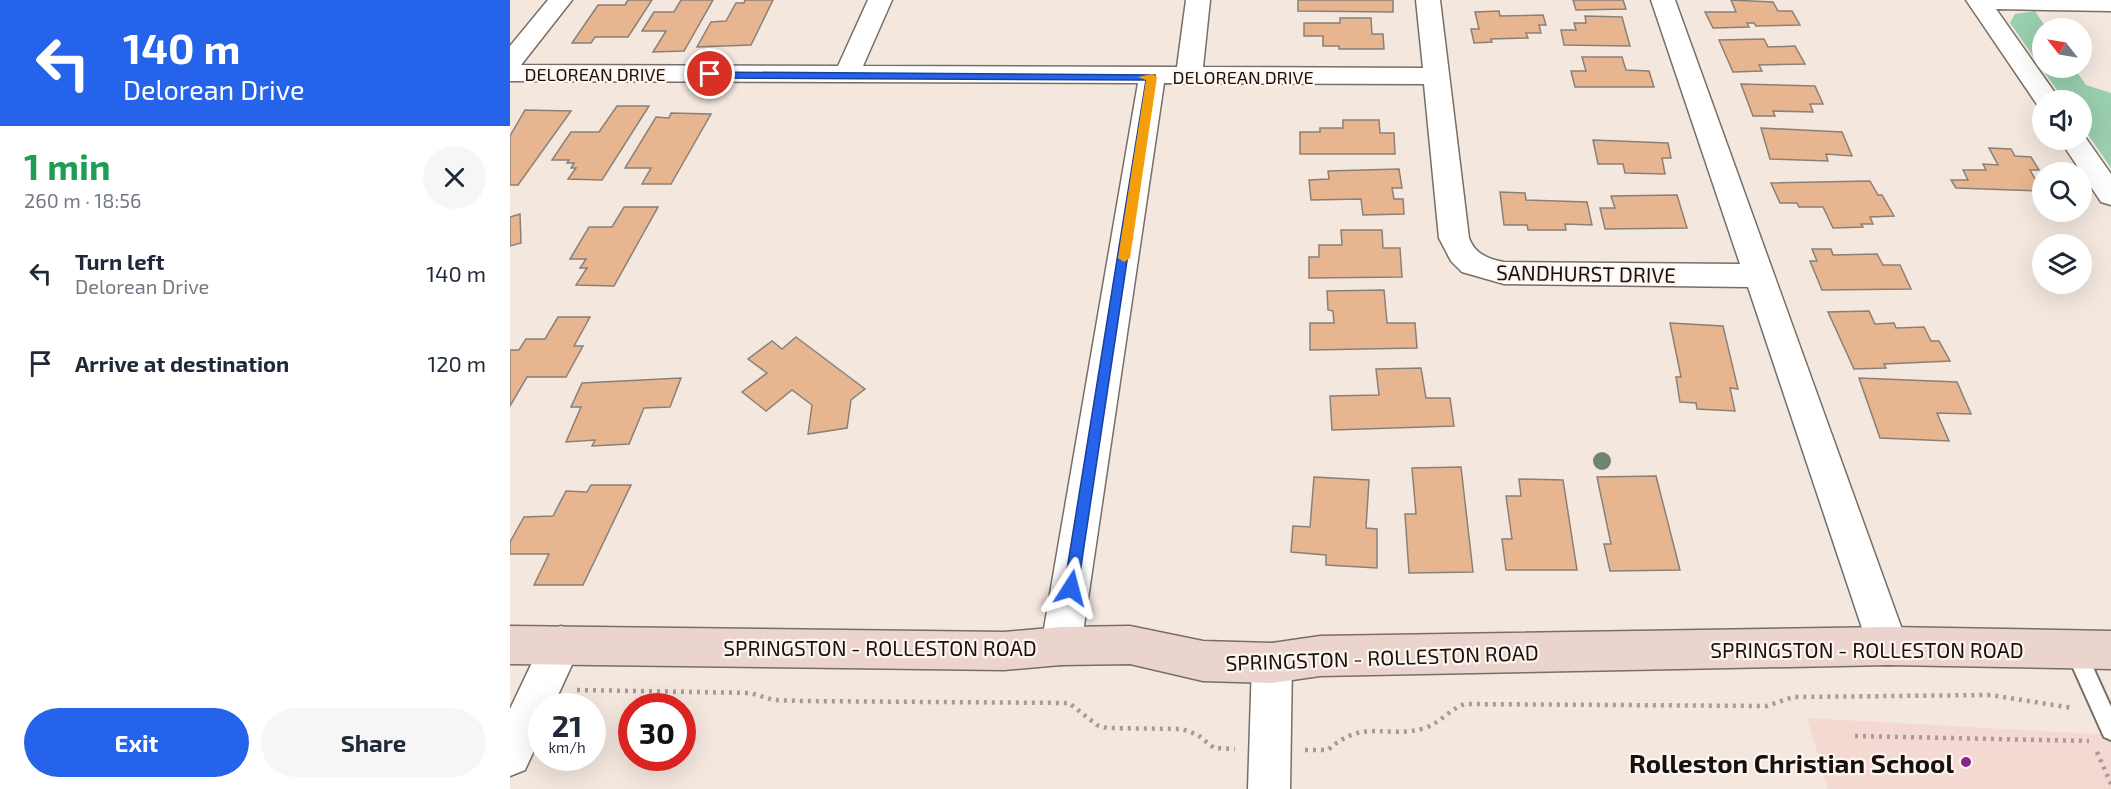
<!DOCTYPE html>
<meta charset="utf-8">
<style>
body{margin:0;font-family:"Exo 2",sans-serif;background:#f6f6f7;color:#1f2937;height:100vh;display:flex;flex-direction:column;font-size:22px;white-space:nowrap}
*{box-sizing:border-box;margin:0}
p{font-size:20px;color:#747a83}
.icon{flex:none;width:33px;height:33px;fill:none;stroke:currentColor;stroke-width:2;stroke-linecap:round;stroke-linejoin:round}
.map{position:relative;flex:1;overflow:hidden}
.panel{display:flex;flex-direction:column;background:#fff;width:510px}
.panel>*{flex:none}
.top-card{background:#2563eb;color:#fff;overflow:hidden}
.needle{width:39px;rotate:301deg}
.tools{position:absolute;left:1522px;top:18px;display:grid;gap:12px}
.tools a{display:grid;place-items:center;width:60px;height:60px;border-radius:50%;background:#fff;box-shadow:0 6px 24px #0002;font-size:30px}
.speed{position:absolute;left:18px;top:693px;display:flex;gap:12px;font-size:30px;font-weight:700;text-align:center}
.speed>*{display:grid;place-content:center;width:78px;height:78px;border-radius:50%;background:#fff;box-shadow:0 6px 24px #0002;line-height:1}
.speed small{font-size:15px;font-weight:400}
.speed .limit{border:9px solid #d22;background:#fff;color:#111}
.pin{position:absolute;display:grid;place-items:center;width:51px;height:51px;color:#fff;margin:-26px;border:3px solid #fff;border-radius:50%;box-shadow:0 2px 6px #0007}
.me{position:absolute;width:66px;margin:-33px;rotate:9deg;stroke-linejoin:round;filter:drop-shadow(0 0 4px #0008)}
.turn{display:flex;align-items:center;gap:21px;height:126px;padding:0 24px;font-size:27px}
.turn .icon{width:78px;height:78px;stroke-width:2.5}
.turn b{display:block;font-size:42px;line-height:51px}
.round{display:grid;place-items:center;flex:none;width:63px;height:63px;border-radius:32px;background:#f6f6f7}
.summary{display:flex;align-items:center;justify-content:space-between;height:102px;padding:0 24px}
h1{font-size:36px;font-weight:700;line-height:45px;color:#1e9e55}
.action{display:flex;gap:12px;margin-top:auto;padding:12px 24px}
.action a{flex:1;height:69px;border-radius:36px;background:#2563eb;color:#fff;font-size:24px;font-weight:700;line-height:69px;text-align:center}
.action a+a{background:#f6f6f7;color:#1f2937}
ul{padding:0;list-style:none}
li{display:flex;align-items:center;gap:18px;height:90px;padding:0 24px}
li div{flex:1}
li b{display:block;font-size:22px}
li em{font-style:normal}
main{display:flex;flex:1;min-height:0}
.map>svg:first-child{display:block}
.education{fill:#f3d9d2}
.green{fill:#99ceae}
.building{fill:#e7b590;stroke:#8b8078;stroke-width:1.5}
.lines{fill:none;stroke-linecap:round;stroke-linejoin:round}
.service-casing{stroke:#786e66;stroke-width:4}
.minor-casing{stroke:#786e66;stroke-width:3}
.secondary-casing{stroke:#786e66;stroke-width:3}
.path{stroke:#a59c95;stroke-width:4.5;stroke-dasharray:3 5;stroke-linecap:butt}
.service{fill:#fff;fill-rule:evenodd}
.minor{fill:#fff;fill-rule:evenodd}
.secondary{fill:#ecd4ce;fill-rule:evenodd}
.tree{fill:#6f8474}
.route{fill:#2563eb;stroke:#184099;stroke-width:1.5}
.slow{fill:#f59e0b}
.poi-dot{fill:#862691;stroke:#fff5ee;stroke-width:2}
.labels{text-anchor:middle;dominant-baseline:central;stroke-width:4.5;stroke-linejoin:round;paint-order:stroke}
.far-street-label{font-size:18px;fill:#16120f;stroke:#fff5ee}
.street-label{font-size:21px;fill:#16120f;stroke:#fff5ee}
.near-poi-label{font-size:26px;font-weight:bold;fill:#16120f;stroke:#fff5ee;text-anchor:end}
</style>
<main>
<section class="panel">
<div class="top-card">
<div class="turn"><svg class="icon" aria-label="left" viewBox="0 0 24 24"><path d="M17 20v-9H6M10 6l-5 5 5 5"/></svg><div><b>140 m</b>Delorean Drive</div></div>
</div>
<div class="summary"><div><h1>1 min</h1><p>260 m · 18:56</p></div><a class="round"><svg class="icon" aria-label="close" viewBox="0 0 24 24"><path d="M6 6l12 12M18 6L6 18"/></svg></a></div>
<ul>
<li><svg class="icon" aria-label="left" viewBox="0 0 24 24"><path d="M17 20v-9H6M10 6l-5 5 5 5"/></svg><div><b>Turn left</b><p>Delorean Drive</p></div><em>140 m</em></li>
<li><svg class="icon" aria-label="arrive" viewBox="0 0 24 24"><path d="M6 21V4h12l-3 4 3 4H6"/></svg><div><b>Arrive at destination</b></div><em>120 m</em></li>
</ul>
<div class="action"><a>Exit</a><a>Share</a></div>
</section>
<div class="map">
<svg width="1601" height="789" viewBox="0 0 1601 789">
<rect width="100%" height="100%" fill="#f3e7de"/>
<!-- education -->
<polygon class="education" points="1297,718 1601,735 1601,789 1318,789"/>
<!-- green -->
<polygon class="green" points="1525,11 1536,28 1533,28 1533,68 1564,68 1576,85 1601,93 1601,168 1572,126 1572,100 1554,100 1500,23 1505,14"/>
<!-- building -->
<g class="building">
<polygon points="118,0 142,0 118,37 85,37 81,43 62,43 88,5 115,5"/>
<polygon points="171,0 203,0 174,51 143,52 156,31 132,31 144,12 164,12"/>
<polygon points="235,0 263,0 241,45 187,47 201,22 216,21 226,3 234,3"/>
<polygon points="788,0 883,0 883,12 788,11"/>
<polygon points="1063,0 1113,0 1116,9 1066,10"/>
<polygon points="1221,0 1263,2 1268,11 1282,11 1290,25 1246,26 1244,23 1237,23 1239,27 1203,28 1195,12 1226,12"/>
<polygon points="989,11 990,16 1033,15 1036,25 1029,25 1031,33 1016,33 1018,38 981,39 982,42 964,43 961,29 969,29 965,12"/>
<polygon points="1075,16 1112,17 1120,46 1054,45 1051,30 1066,30 1064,23 1076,23"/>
<polygon points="830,18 861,18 862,34 873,34 874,49 829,49 829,46 813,46 813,36 794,36 794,23 830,23"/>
<polygon points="1254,39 1258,47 1285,46 1295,64 1249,65 1252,71 1223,72 1209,40"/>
<polygon points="1072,57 1112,57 1116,70 1139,71 1144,87 1065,87 1061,71 1076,71"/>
<polygon points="1231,84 1305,86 1313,104 1300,104 1303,112 1263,111 1265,116 1243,116"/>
<polygon points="107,106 139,106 92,180 58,179 66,168 61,168 64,163 57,163 59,160 42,160 61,132 89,132"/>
<polygon points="15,110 61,111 8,185 0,185 0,136"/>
<polygon points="161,113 201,114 161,184 132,184 141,168 115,168 146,117 159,118"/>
<polygon points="833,120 869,120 870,133 884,133 885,154 790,154 790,132 810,132 810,128 833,128"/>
<polygon points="1251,128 1332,132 1342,156 1316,154 1318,161 1260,159"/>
<polygon points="1083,140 1158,143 1161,158 1152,158 1155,174 1115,173 1113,164 1088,164"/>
<polygon points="1479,148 1501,149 1505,156 1521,157 1529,170 1520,170 1532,191 1446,188 1441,180 1458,180 1453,170 1476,170 1473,164 1488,165"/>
<polygon points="889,169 892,188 882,188 884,199 893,199 894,214 853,215 851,199 801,200 799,180 819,179 818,171"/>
<polygon points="1360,181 1368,195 1372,195 1384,216 1360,217 1363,224 1351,224 1353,227 1323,228 1313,207 1289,207 1287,203 1270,203 1261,183"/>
<polygon points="990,192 1015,193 1016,200 1077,202 1082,225 1055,224 1056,230 1018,230 1017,225 994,225"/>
<polygon points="1167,195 1177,228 1095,229 1090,208 1105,208 1101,196"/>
<polygon points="114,207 148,207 104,286 66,285 77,268 70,268 76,259 60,259 79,227 102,227"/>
<polygon points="10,214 11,243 0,246 0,217"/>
<polygon points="831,230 872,230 873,248 890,248 892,277 799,278 799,257 809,257 809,245 832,245"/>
<polygon points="1302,249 1321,249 1323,255 1367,254 1373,265 1390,265 1401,289 1312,290 1300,261 1307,261"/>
<polygon points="874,290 877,323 905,323 907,348 800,350 800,323 824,323 823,311 818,310 817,291"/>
<polygon points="1359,311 1365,324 1384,323 1386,328 1414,327 1421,341 1429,341 1440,361 1374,364 1376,368 1344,369 1318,312"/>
<polygon points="48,317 80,317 64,346 73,346 56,377 17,377 0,406 0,350 9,350 16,339 35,339"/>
<polygon points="1160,323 1213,326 1228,389 1220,388 1225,411 1187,409 1186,403 1170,402 1166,377 1171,377"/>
<polygon points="286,337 355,389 341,400 337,428 298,434 302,405 282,390 256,411 232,392 257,373 238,359 262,341 272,349"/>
<polygon points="911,368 916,398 940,398 944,426 822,430 820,396 869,395 866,369"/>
<polygon points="171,378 160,407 134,408 119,444 82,446 85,440 56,442 71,407 61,407 72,383"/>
<polygon points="1349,378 1447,382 1461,414 1427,413 1439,441 1370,438"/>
<polygon points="951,467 963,572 899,573 895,514 906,514 902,468"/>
<polygon points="1146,476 1170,570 1100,571 1094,544 1101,544 1087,477"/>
<polygon points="804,477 859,480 856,528 867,529 867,568 816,565 816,555 781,552 783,526 800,527"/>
<polygon points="1009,479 1053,480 1067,570 996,570 992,539 1002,539 996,496 1011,496"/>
<polygon points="81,485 121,485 73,585 24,585 39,554 0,554 0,542 14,517 43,516 56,491 77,492"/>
</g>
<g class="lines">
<!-- service casing -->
<g class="service-casing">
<polygon id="service" points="1565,640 1572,643 1601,707 1601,740 1594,737 1555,650 1558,643"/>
</g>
<!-- minor casing -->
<g class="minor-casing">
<g id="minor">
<path d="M38 0H62L11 65 328 66 358 0H382L353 66 667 67 676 0H700L693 67 913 68 906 0H930L959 238C965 254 978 259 994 262L1230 264 1141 0H1165L1398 646 1392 660 1378 665 1364 660 1358 646 1238 287 994 284 952 272 941 261 929 238 914 84 654 83 571 646 565 660 551 665 537 660 531 646 628 83 0 81V46Z"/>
<polygon points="1456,0 1601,0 1601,11 1486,9 1550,100 1533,100 1533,107 1528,106"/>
<polygon points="1573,134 1601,174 1601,205 1591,202 1550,140 1572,140"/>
<polygon points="51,626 65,631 71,645 43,706 32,706 32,733 15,770 0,776 0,709 37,631"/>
<polygon points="762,643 776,649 782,663 780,789 738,789 742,663 748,649"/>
</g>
</g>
<!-- secondary casing -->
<g class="secondary-casing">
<polygon id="secondary" points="0,626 494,632 551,627 620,626 693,641 762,643 810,636 1378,627 1601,631 1601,669 1378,665 810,676 762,683 693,681 620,664 551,665 494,670 0,664"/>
</g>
<!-- path -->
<g class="path">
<polyline points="67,690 241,693 263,700 289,701 559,703 587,725 597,728 672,729 688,735 704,748 725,749"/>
<polyline points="1345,736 1579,741"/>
<path d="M795 750H818C855 717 875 740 915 728 930 723 940 709 955 704L1257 706 1283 697 1481 695 1562 708"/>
<polyline points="1587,752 1601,784"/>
</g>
<!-- service -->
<use href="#service" class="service"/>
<!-- minor -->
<use href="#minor" class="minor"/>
<!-- secondary -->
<use href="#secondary" class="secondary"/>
</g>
<!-- trees -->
<circle class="tree" cx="1092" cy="461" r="9"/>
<!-- route -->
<polygon class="route" points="197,72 645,75 567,593 561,595 556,593 554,588 636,80 200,78 195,74"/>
<!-- slow -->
<polygon class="slow" points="642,74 647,77 620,258 614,262 608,258 636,80 628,77"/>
<!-- markers -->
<circle class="poi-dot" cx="1456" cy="762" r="6"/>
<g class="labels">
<!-- far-street labels -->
<g class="far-street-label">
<text x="85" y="74">DELOREAN DRIVE</text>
<text x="733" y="77">DELOREAN DRIVE</text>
</g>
<!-- street labels -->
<g class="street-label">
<text transform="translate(1076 273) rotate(1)">SANDHURST DRIVE</text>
<text x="370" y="647">SPRINGSTON - ROLLESTON ROAD</text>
<text x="1357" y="649">SPRINGSTON - ROLLESTON ROAD</text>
<text transform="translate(872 657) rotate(-2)">SPRINGSTON - ROLLESTON ROAD</text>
</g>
<!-- near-poi labels -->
<g class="near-poi-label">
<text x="1444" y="762">Rolleston Christian School</text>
</g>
</g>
</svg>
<div class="tools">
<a><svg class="needle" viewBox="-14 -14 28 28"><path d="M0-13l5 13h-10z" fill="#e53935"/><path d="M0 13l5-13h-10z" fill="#747a83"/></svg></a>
<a><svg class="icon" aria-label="sound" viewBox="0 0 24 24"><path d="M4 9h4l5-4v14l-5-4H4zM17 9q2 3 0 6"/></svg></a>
<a><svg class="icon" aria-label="search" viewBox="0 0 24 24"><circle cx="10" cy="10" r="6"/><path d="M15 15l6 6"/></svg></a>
<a><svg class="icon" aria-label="layers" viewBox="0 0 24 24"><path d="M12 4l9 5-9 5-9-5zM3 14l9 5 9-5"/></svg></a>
</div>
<div class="speed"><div>21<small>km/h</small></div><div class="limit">30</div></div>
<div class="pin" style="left:200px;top:74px;background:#d93025"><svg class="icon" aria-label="arrive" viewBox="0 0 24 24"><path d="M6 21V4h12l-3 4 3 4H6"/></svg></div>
<svg class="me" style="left:561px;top:588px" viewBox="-20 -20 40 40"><path d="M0-17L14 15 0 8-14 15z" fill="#2563eb" stroke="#fff" stroke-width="4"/></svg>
</div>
</main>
